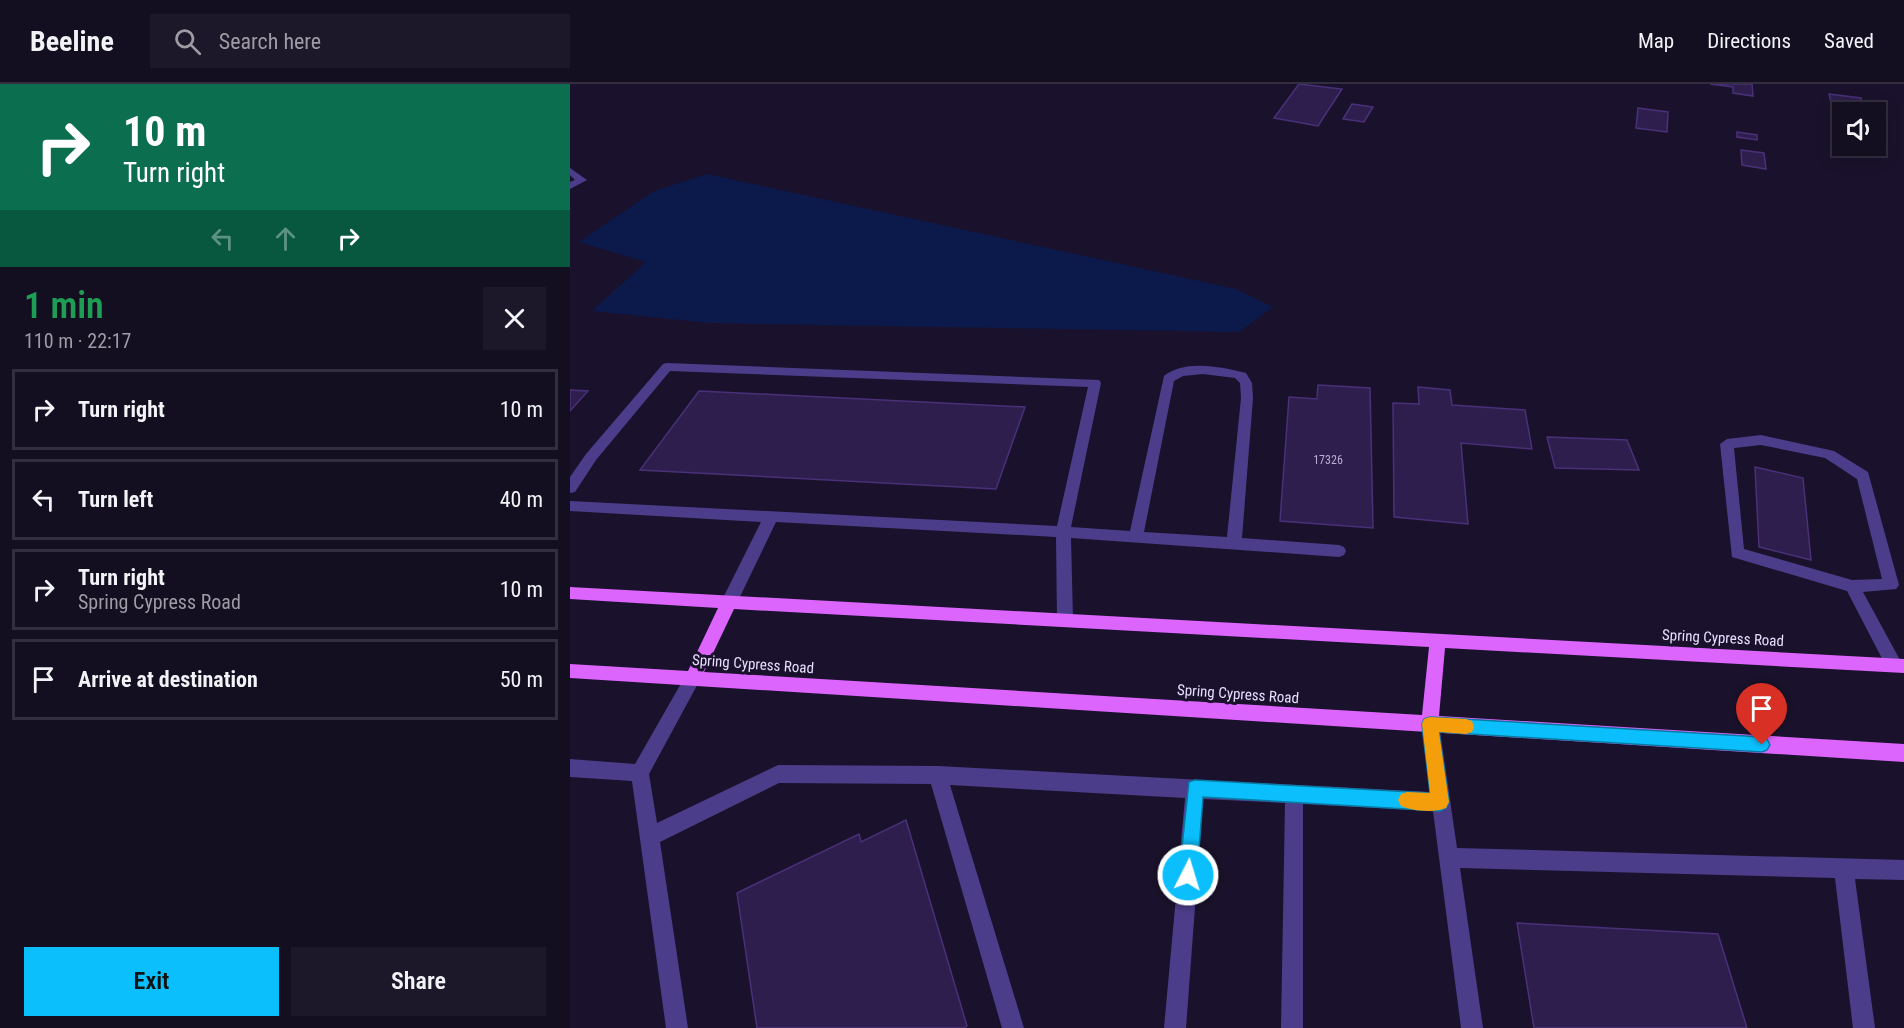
<!DOCTYPE html>
<meta charset="utf-8">
<style>
body{margin:0;font-family:"Roboto Condensed",sans-serif;background:#1d172a;color:#f1f3f6;height:100vh;display:flex;flex-direction:column;font-size:22px;white-space:nowrap}
*{box-sizing:border-box;margin:0}
p{font-size:20px;color:#9d9ca5}
.icon{flex:none;width:33px;height:33px;fill:none;stroke:currentColor;stroke-width:2;stroke-linecap:round;stroke-linejoin:round}
.map{position:relative;flex:1;overflow:hidden}
.drawer{display:flex;flex-direction:column;background:#140e21;width:570px}
.drawer>*{flex:none}
.banner{background:#0b6e4f;color:#fff;overflow:hidden}
.buttons{position:absolute;left:1262px;top:18px;display:grid;gap:12px}
.buttons a{display:grid;place-items:center;width:54px;height:54px;border-radius:0px;background:#140e21;box-shadow:0 3px 15px #0003,0 0 0 2px #332e3f;font-size:30px}
.pin{position:absolute;display:grid;place-items:center;width:51px;height:51px;color:#fff;margin:-62px -26px;border-radius:50% 50% 50% 0;rotate:-45deg;box-shadow:0 0 6px #0007}
.pin .icon{rotate:45deg}
.me{position:absolute;width:66px;margin:-33px;rotate:5deg;stroke-linejoin:round;filter:drop-shadow(0 0 4px #0008)}
.turn{display:flex;align-items:center;gap:21px;height:126px;padding:0 24px;font-size:27px}
.turn .icon{width:78px;height:78px;stroke-width:2.5}
.turn b{display:block;font-size:42px;line-height:51px}
.lanes{display:flex;align-items:center;height:57px;padding:0 24px;background:#0003;justify-content:center;gap:30px;direction:ltr}
.lanes .off{opacity:.35}
.round{display:grid;place-items:center;flex:none;width:63px;height:63px;border-radius:0px;background:#1d172a}
.head{display:flex;align-items:center;justify-content:space-between;height:102px;padding:0 24px}
h1{font-size:36px;font-weight:600;line-height:45px;color:#1e9e55}
.button{display:flex;gap:12px;margin-top:auto;padding:12px 24px}
.button a{flex:1;height:69px;border-radius:0px;background:#0bbffd;color:#111;font-size:24px;font-weight:600;line-height:69px;text-align:center}
.button a+a{background:#1d172a;color:#f1f3f6}
ul{padding:0;list-style:none}
li{display:flex;align-items:center;gap:18px;height:81px;margin:0 12px 9px;padding:0 12px;border:3px solid #332e3f;border-radius:0px}
li div{flex:1}
li b{display:block;font-size:22px}
li em{font-style:normal}
header{display:flex;align-items:center;gap:36px;box-sizing:border-box;height:84px;padding:0 30px;background:#140e21;border-bottom:2px solid #332e3f}
header strong{font-size:28px}
nav{display:flex;gap:33px;margin-inline-start:auto;font-size:21px}
.search{width:420px;height:54px;background:#1d172a;display:flex;align-items:center;gap:15px;box-sizing:border-box;padding:0 21px;border-radius:0px;color:#9d9ca5;font-size:22px}
main{display:flex;flex:1;min-height:0}
.map>svg:first-child{display:block}
.water{fill:#0c194b}
.building{fill:#2e1e4d;stroke:#493078;stroke-width:1.5}
.lines{fill:none;stroke-linecap:round;stroke-linejoin:round}
.minor{fill:#4c3d8a;fill-rule:evenodd}
.major{fill:#dc65fd;fill-rule:evenodd}
.route{fill:#0bbffd;stroke:#077ca4;stroke-width:1.5}
.slow{fill:#f59e0b}
.labels{text-anchor:middle;dominant-baseline:central;stroke-width:6;stroke-linejoin:round;paint-order:stroke}
.number-label{font-size:12px;fill:#b8add2}
.street-label{font-size:15px;fill:#e6ddff;stroke:#1a122c}
</style>
<header>
<strong>Beeline</strong>
<div class="search"><svg class="icon" aria-label="search" viewBox="0 0 24 24"><circle cx="10" cy="10" r="6"/><path d="M15 15l6 6"/></svg>Search here</div>
<nav><a>Map</a><a>Directions</a><a>Saved</a></nav>
</header>
<main>
<section class="drawer">
<div class="banner">
<div class="turn"><svg class="icon" aria-label="right" viewBox="0 0 24 24"><path d="M7 20v-9h11M14 6l5 5-5 5"/></svg><div><b>10 m</b>Turn right</div></div>
<div class="lanes"><svg class="icon off" aria-label="left" viewBox="0 0 24 24"><path d="M17 20v-9H6M10 6l-5 5 5 5"/></svg><svg class="icon off" aria-label="ahead" viewBox="0 0 24 24"><path d="M12 20V5M6 11l6-6 6 6"/></svg><svg class="icon" aria-label="right" viewBox="0 0 24 24"><path d="M7 20v-9h11M14 6l5 5-5 5"/></svg></div>
</div>
<div class="head"><div><h1>1 min</h1><p>110 m · 22:17</p></div><a class="round"><svg class="icon" aria-label="close" viewBox="0 0 24 24"><path d="M6 6l12 12M18 6L6 18"/></svg></a></div>
<ul>
<li><svg class="icon" aria-label="right" viewBox="0 0 24 24"><path d="M7 20v-9h11M14 6l5 5-5 5"/></svg><div><b>Turn right</b></div><em>10 m</em></li>
<li><svg class="icon" aria-label="left" viewBox="0 0 24 24"><path d="M17 20v-9H6M10 6l-5 5 5 5"/></svg><div><b>Turn left</b></div><em>40 m</em></li>
<li><svg class="icon" aria-label="right" viewBox="0 0 24 24"><path d="M7 20v-9h11M14 6l5 5-5 5"/></svg><div><b>Turn right</b><p>Spring Cypress Road</p></div><em>10 m</em></li>
<li><svg class="icon" aria-label="arrive" viewBox="0 0 24 24"><path d="M6 21V4h12l-3 4 3 4H6"/></svg><div><b>Arrive at destination</b></div><em>50 m</em></li>
</ul>
<div class="button"><a>Exit</a><a>Share</a></div>
</section>
<div class="map">
<svg width="1334" height="944" viewBox="0 0 1334 944">
<rect width="100%" height="100%" fill="#1a122c"/>
<!-- water -->
<polygon class="water" points="137,90 666,205 703,223 669,248 139,239 22,227 76,178 9,158 84,107"/>
<!-- building -->
<g class="building">
<polygon points="729,0 772,5 748,42 704,34"/>
<polygon points="1140,0 1182,0 1183,12 1163,9 1163,3"/>
<polygon points="1259,10 1291,14 1295,28 1263,28"/>
<polygon points="782,20 803,23 794,38 773,35"/>
<polygon points="1068,24 1098,28 1097,48 1066,44"/>
<polygon points="1167,48 1187,51 1187,56 1167,53"/>
<polygon points="1171,66 1194,69 1196,85 1172,81"/>
<polygon points="748,301 800,304 803,444 710,437 719,313 747,315"/>
<polygon points="848,303 880,306 882,321 955,326 962,365 891,359 898,440 824,433 823,319 849,320"/>
<polygon points="0,306 18,307 0,327"/>
<polygon points="129,307 455,323 426,405 70,386"/>
<polygon points="977,353 1057,356 1069,386 985,384"/>
<polygon points="1185,383 1233,394 1241,476 1189,463"/>
<polygon points="336,736 397,942 394,944 187,944 167,809 289,750 291,758"/>
<polygon points="947,839 1148,850 1177,944 964,944"/>
</g>
<g class="lines">
<!-- minor -->
<g class="minor">
<polygon points="0,84 17,96 0,105 0,98 5,96 0,91"/>
<path d="M97 279 529 296 531 299 501 443 560 447 594 292C615 275 652 283 676 289L682 299 683 314 672 454 769 461 774 463 776 467 774 471 769 473 501 454 503 536 501 541 495 543 489 541 487 536 486 453 206 438 165 523 159 525 153 523 151 518 191 438 0 427V417L487 442 518 303 100 287 26 376 5 408 0 409V393L16 370 93 280ZM633 290 665 294 670 299 671 314 657 453 574 448 604 297 613 292Z"/>
<path d="M1191 351 1264 367 1298 388 1329 501 1326 505 1293 508 1330 576 1332 581 1330 586 1324 588 1318 586 1277 507 1162 473 1150 360 1157 355ZM1191 361 1255 374 1287 395 1312 495 1282 496 1174 465 1164 364Z"/>
<polygon points="123,586 129,589 131,594 79,690 87,739 208,681 368,682 860,708 851,640 854,634 860,632 866,634 869,640 887,764 1334,776 1334,796 1285,795 1305,944 1283,944 1265,794 890,784 913,944 891,944 863,727 733,720 733,944 711,944 715,719 633,715 616,944 594,944 615,714 380,701 454,944 432,944 361,700 209,699 90,758 118,944 96,944 62,697 0,693 0,675 65,680 117,589"/>
</g>
<!-- major -->
<path class="major" d="M0 503 1334 575V589L875 564 869 632 1334 660V678L0 594V580L118 587 148 524 0 515ZM164 525 859 563 852 631 134 588Z"/>
</g>
<!-- route -->
<polygon class="route" points="860,633 1192,653 1197,655 1200,661 1197,666 1192,668 869,648 879,718 876,724 870,727 633,713 627,791 624,798 618,800 611,798 609,791 619,698 625,696 860,709 852,640 854,635"/>
<!-- slow -->
<path class="slow" d="M860 633 896 635 902 637 904 643 902 648 896 650 869 648 879 718 876 724C864 729 842 727 831 722L828 716 831 710 837 708 860 709 852 640 854 635Z"/>
<g class="labels">
<!-- number labels -->
<g class="number-label">
<text x="758" y="376">17326</text>
</g>
<!-- street labels -->
<g class="street-label">
<text transform="translate(1153 554) rotate(3)">Spring Cypress Road</text>
<text transform="translate(183 580) rotate(4)">Spring Cypress Road</text>
<text transform="translate(668 610) rotate(4)">Spring Cypress Road</text>
</g>
</g>
</svg>
<div class="buttons">
<a><svg class="icon" aria-label="sound" viewBox="0 0 24 24"><path d="M4 9h4l5-4v14l-5-4H4zM17 9q2 3 0 6"/></svg></a>
</div>
<div class="pin" style="left:1192px;top:661px;background:#d93025"><svg class="icon" aria-label="arrive" viewBox="0 0 24 24"><path d="M6 21V4h12l-3 4 3 4H6"/></svg></div>
<svg class="me" style="left:618px;top:791px" viewBox="-20 -20 40 40"><circle r="17" fill="#0bbffd" stroke="#fff" stroke-width="3"/><path d="M0-11L8 9 0 5-8 9z" fill="#fff"/></svg>
</div>
</main>
